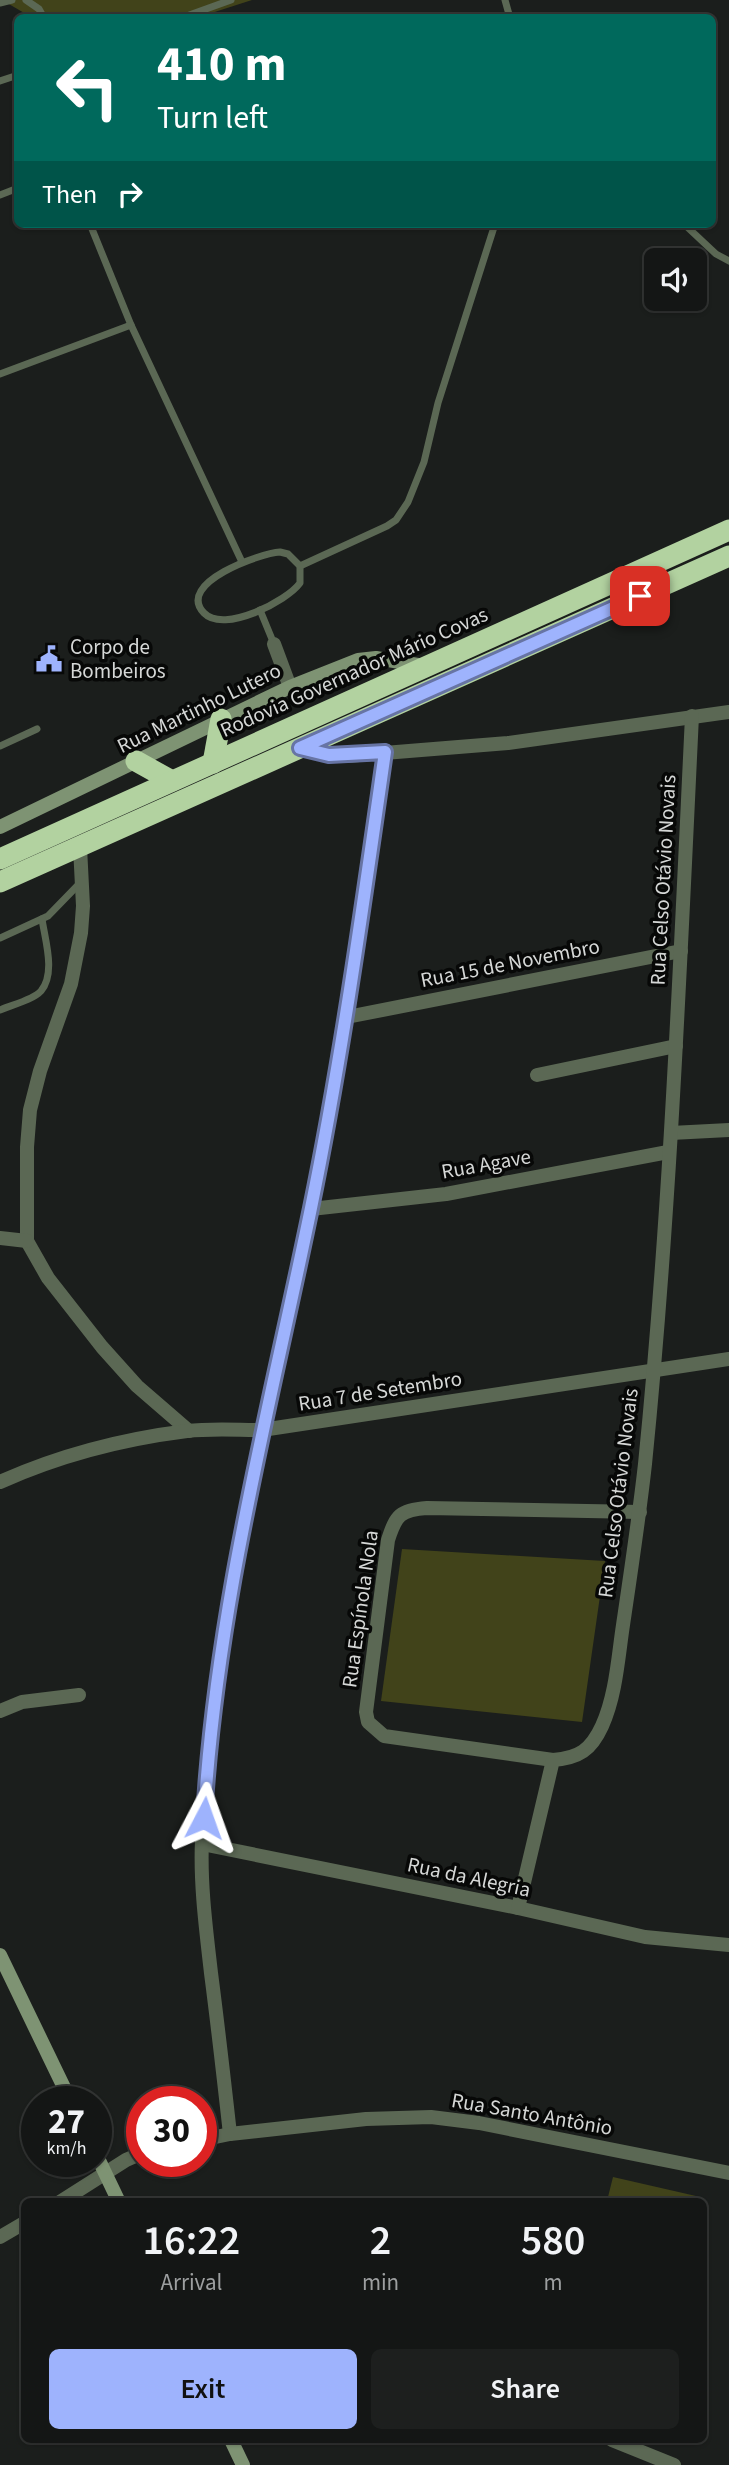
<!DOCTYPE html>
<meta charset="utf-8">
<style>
body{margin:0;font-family:"Source Sans 3",sans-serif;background:#1d1f1e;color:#f1f3f6;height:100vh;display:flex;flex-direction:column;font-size:26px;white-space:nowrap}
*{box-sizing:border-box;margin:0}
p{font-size:23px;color:#9d9fa0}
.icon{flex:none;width:38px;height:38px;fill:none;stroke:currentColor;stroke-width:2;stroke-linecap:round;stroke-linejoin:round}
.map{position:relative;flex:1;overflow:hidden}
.drawer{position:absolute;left:21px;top:2198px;width:686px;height:245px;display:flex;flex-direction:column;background:#141615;border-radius:10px;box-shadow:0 2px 5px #0004,0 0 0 2px #333534}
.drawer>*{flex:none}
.top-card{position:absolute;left:14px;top:14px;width:702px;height:214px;border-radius:10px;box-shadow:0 2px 5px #0004,0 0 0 2px #333534;background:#00695c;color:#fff;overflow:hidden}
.fabs{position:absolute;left:644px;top:248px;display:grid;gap:14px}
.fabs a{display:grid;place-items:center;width:63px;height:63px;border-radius:10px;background:#141615;box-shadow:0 2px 5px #0004,0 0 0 2px #333534;font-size:35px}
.speed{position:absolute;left:21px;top:2086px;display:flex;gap:14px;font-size:35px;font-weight:700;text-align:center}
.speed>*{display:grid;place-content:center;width:91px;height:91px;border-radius:50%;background:#141615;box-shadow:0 2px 5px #0004,0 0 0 2px #333534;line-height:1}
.speed small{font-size:18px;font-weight:400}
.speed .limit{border:10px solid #d22;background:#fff;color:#111}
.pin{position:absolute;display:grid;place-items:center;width:60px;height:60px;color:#fff;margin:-30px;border-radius:14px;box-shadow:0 4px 10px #0006}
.me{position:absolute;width:77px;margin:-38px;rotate:4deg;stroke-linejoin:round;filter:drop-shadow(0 0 5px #0008)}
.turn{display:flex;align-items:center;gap:24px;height:147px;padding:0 28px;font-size:32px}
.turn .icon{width:91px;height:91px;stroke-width:2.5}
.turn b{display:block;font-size:49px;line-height:60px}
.then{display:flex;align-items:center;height:66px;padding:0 28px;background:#0003;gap:14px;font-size:26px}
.eta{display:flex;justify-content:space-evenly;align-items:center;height:119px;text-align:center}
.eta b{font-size:42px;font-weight:600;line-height:49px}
.button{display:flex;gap:14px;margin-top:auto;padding:14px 28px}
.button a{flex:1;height:80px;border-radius:10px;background:#9eb3fd;color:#111;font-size:28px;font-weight:600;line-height:80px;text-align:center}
.button a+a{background:#1d1f1e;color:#f1f3f6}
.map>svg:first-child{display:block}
.green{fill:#41431a}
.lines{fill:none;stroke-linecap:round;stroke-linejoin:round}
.lane{stroke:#5b6854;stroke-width:7}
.street{stroke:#5b6854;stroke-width:14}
.secondary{stroke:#7e9373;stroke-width:14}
.highway{stroke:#b2d2a0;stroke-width:21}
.route-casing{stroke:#6774a4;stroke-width:18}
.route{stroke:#9eb3fd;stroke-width:12}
.labels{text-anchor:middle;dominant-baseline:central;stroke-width:7;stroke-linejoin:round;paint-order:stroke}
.poi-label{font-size:21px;fill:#d5d7d6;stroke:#070807;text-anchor:start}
.street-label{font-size:21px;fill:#d5d7d6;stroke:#070807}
</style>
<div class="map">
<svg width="729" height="2465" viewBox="0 0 729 2465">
<rect width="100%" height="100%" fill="#1b1e1c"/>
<!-- green -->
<g class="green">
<polygon points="2,0 252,0 196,18 31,17"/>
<polygon points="402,1549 605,1561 582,1722 381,1701"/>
<polygon points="613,2177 696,2196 695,2201 607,2201"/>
</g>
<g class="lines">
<!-- lane -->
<g class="lane">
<polyline points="26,0 39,9 44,18"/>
<polyline points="505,0 510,18"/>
<polyline points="0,3 12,0"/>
<polyline points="181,18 231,0"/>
<polyline points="0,81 18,75"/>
<polyline points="0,195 18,188"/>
<polyline points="90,224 131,325 242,562"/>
<polyline points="684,224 716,254 729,261"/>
<polyline points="0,374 131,325"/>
<path d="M280 552 288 554 300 566V583C287 601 224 634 204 613 175 583 261 553 280 552Z"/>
<polyline points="300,566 387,526 396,520 408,502 424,462 438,403 495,224"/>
<polyline points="260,610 274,644"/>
<polyline points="0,746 37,729"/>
<polyline points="0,938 48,916 81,882"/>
<path d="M0 1010C11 1005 33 1000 41 991 56 973 45 940 42 919"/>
</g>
<!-- street -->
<g class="street">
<polyline points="274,644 290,687"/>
<polyline points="300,748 329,756 347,756 508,743 729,712"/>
<polyline points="80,847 83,906 81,933 71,984 40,1071 30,1110 27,1147 27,1241 48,1278 102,1347 137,1386 189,1431"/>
<polyline points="347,1017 681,951"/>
<polyline points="537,1075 676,1046"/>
<polyline points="671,1133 729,1130"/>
<polyline points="311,1209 446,1194 668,1152"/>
<polyline points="0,1238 27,1241"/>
<path d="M0 1482C58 1456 123 1439 187 1431 211 1428 237 1430 262 1430L729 1359"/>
<polyline points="0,1711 22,1702 79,1695"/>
<path d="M553 1760 384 1736 368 1722 366 1712 388 1540C396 1515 400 1510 427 1508L640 1512"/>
<polyline points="202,1844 518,1908 645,1937 729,1945"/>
<path d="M518 1908 553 1760C579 1758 591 1750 602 1726 616 1695 618 1658 623 1625 631 1571 639 1518 645 1464 670 1215 680 965 692 716"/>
<path d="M230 2134C224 2080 218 2027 211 1973 206 1929 200 1884 202 1840 211 1626 267 1419 310 1210 342 1059 363 905 385 752"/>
<polyline points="201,2140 230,2134 366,2119 431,2117 479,2123 729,2173"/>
<polyline points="60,2202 126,2160 142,2153"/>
<polyline points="0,2237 24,2223"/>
<polyline points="612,2440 674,2465"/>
</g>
<!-- secondary -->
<g class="secondary">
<polyline points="0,827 290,687 358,660 376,658 424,666"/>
<polyline points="0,1955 71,2102"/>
<polyline points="96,2154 119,2202"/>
<polyline points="231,2440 243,2465"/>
</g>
<!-- highway -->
<g class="highway">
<polyline points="136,761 172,781"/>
<polyline points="213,763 221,719"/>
<polyline points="0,859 729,530"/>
<polyline points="0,882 729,556"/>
</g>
</g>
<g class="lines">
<!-- route casing -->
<g class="route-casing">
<path id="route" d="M204 1818C216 1609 269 1412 311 1208 342 1057 363 905 385 752L329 755 300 748 640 596"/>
</g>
<!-- route -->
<use href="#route" class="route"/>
</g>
<!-- icons -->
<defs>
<g id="civic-bare" transform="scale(2.1)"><path d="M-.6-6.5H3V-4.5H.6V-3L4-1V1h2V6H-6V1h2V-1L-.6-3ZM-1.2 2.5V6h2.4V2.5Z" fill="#9eb3fd" stroke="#070807" stroke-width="2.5" paint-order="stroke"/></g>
</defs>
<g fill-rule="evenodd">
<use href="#civic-bare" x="49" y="659"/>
</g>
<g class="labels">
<!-- poi labels -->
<g class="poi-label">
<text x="70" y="647">Corpo de<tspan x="70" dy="24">Bombeiros</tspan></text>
</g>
<!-- street labels -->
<g class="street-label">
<text transform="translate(354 672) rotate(-24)">Rodovia Governador Mário Covas</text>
<text transform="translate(199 708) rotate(-26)">Rua Martinho Lutero</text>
<text transform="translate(663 880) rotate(-87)">Rua Celso Otávio Novais</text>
<text transform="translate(510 963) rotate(-11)">Rua 15 de Novembro</text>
<text transform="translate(486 1164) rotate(-10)">Rua Agave</text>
<text transform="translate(380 1391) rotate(-9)">Rua 7 de Setembro</text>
<text transform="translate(618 1493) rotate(-83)">Rua Celso Otávio Novais</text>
<text transform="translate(360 1609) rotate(-82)">Rua Espínola Nola</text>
<text transform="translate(469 1877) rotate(12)">Rua da Alegria</text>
<text transform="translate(532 2114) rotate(10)">Rua Santo Antônio</text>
</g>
</g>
</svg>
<div class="fabs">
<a><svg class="icon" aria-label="sound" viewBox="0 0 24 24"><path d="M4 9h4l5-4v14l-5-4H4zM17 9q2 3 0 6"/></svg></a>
</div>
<div class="speed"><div>27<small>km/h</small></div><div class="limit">30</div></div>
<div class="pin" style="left:640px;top:596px;background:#d93025"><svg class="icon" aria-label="arrive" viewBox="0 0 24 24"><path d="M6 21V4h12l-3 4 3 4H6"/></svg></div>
<svg class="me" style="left:204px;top:1818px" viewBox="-20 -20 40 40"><path d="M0-17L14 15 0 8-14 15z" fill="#9eb3fd" stroke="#fff" stroke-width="4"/></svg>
<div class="top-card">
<div class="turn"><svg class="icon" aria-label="left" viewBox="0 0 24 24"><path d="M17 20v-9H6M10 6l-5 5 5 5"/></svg><div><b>410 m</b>Turn left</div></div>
<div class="then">Then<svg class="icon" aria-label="right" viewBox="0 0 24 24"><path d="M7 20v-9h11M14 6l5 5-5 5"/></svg></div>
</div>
<section class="drawer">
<div class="eta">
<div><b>16:22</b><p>Arrival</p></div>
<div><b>2</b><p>min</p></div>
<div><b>580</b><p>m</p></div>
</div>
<div class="button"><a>Exit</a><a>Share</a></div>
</section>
</div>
